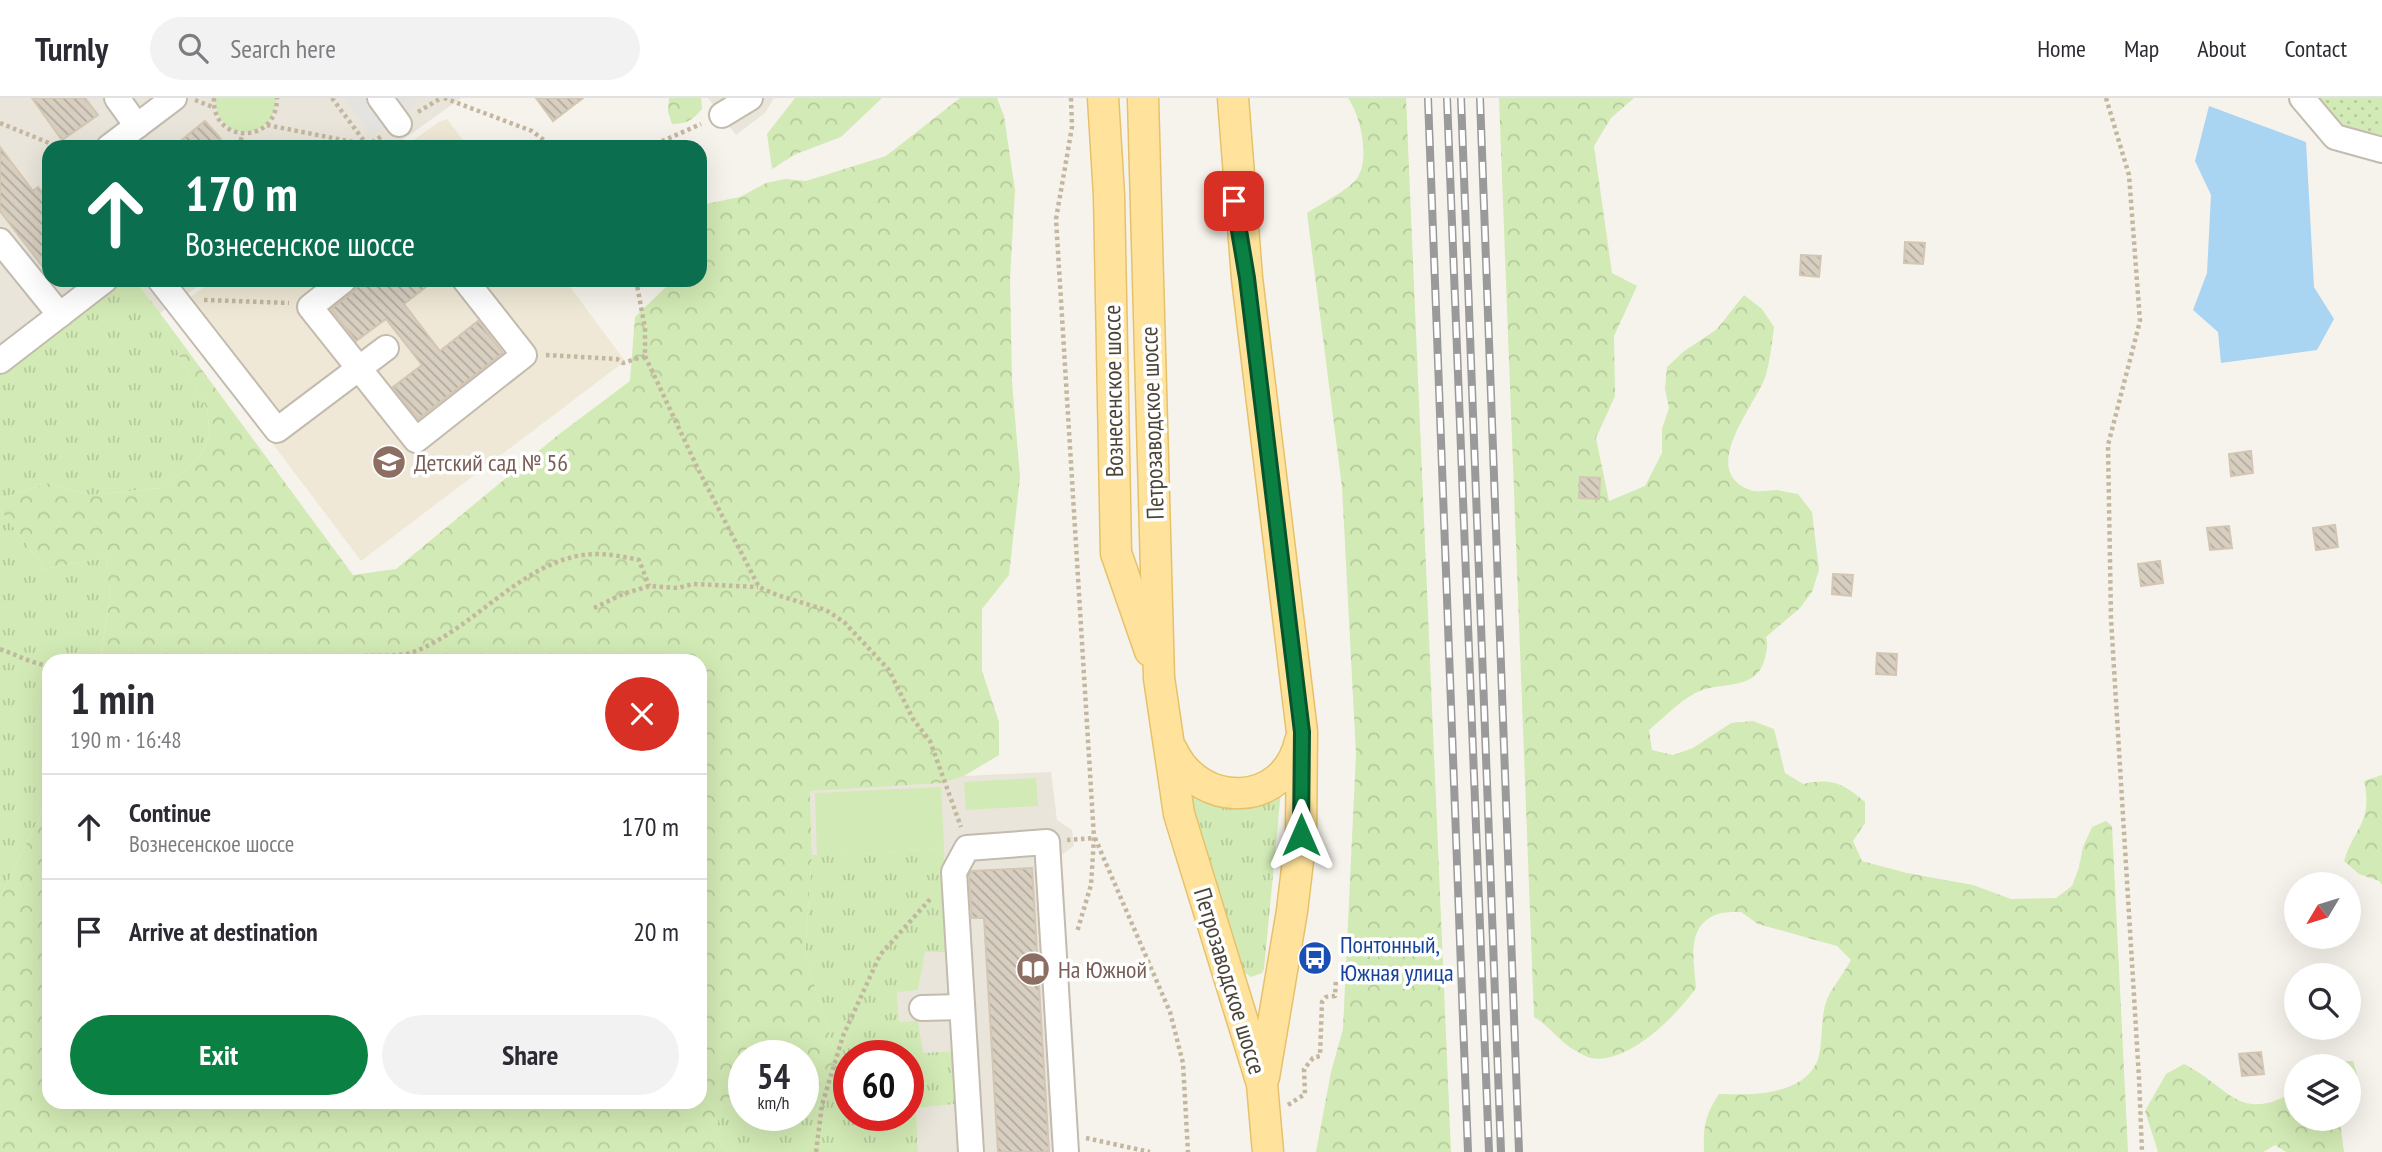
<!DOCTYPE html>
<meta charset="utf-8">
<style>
body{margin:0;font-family:"PT Sans Narrow",sans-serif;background:#f2f2f3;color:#2b2b33;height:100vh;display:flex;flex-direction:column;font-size:26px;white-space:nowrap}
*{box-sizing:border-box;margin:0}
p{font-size:23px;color:#7c7c81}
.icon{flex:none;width:38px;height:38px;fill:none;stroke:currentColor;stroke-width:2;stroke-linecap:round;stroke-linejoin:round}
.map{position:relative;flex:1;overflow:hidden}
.details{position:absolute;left:42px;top:556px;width:665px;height:455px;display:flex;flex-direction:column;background:#fff;border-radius:21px;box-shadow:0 7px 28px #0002}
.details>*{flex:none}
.guide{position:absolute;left:42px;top:42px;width:665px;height:147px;border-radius:21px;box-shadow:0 7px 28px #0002;background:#0b6e4f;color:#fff;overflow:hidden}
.needle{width:46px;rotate:232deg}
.controls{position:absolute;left:2284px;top:774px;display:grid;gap:14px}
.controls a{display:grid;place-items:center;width:77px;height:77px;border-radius:50%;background:#fff;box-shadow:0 7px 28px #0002;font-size:35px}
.speed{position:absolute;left:728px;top:942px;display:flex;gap:14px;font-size:35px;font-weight:700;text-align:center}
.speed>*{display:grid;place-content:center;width:91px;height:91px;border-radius:50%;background:#fff;box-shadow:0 7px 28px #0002;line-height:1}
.speed small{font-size:18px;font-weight:400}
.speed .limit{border:10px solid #d22;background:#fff;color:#111}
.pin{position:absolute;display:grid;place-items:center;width:60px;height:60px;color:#fff;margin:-30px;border-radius:14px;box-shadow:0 4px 10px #0006}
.me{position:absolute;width:77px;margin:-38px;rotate:0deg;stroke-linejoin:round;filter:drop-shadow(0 0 5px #0008)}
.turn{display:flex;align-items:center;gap:24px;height:147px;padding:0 28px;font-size:32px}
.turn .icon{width:91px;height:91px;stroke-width:2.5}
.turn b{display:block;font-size:49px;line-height:60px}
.round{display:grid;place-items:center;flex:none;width:74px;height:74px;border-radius:37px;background:#f2f2f3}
.summary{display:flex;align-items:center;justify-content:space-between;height:119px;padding:0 28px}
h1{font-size:42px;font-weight:600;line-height:52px}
.action{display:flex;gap:14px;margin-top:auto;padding:14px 28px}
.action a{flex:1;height:80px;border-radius:42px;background:#0b8043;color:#fff;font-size:28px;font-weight:600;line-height:80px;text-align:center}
.action a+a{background:#f2f2f3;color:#2b2b33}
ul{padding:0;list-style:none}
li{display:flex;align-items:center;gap:21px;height:105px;padding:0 28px;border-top:2px solid #e1e1e2}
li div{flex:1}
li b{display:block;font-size:26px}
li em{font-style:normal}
header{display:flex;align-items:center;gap:42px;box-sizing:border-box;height:98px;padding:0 35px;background:#fff;border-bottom:2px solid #e1e1e2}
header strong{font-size:33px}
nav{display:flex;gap:38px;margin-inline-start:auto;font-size:24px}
.search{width:490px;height:63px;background:#f2f2f3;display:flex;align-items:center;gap:18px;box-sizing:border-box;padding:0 24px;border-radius:38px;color:#7c7c81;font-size:26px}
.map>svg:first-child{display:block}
.residential{fill:#eae5da}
.education{fill:#efe8d6}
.grass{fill:url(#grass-tufts);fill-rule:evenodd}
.forest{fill:url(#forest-crowns)}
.park{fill:#d2eab5}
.garden{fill:url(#garden-dots)}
.parking{fill:#e5e3e0}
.water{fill:#a9d4f2}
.building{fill:url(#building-back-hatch);stroke:#d3c7b4;stroke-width:2}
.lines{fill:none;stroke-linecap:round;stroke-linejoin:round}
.minor-casing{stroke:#c2bbae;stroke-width:28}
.major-casing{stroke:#e6c16a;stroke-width:33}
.path{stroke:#c4b79f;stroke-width:4.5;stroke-dasharray:3.5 3.5;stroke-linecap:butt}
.minor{stroke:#fff;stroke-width:24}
.major{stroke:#ffe39c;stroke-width:30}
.rail-casing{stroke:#9a9a9a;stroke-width:8}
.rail{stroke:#fff;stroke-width:5;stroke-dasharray:16;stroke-linecap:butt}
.route-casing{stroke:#07532c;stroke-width:18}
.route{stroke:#0b8043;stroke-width:12}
.labels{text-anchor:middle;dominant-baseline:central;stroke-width:7;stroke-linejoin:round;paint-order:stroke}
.street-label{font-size:24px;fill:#4b4439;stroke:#fff}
.education-label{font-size:24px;fill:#785e54;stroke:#fff;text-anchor:start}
.transit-label{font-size:24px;fill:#164399;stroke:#fff;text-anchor:start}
</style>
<header>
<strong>Turnly</strong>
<div class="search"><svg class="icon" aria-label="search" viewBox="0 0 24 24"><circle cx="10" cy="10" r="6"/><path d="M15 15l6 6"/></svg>Search here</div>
<nav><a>Home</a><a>Map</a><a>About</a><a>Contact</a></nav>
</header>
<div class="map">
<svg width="2382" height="1054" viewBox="0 0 2382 1054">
<defs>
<pattern id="grass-tufts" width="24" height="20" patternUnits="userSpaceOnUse" patternTransform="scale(1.75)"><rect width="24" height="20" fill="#d2eab5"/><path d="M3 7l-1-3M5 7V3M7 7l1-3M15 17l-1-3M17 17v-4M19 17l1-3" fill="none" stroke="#b6ca9c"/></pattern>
<pattern id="forest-crowns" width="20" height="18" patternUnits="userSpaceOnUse" patternTransform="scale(1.75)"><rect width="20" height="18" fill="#d2eab5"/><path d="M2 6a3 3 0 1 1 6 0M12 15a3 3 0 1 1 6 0" fill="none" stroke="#b6ca9c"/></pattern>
<pattern id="garden-dots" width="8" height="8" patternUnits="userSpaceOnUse" patternTransform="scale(1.75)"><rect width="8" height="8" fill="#d2eab5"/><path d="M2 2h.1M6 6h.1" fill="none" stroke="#b6ca9c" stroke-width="1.8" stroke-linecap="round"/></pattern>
<pattern id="building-back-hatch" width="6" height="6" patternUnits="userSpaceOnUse" patternTransform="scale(1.75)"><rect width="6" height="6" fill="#d8cfc1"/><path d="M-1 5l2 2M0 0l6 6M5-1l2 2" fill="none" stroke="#b1aa9e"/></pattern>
</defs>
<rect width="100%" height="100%" fill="#f6f3ec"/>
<!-- residential -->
<g class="residential">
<polygon points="0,0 461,0 393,49 49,49 49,182 115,182 0,270"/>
<polygon points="708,0 774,0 765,15 736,37"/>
<polygon points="135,182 207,182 160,215"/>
<polygon points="1051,674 1057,722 1072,732 1074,748 1060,758 1079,1054 918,1054 916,1010 953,953 923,955 899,925 897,893 918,891 943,751 812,757 810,692 943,685 964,678"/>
</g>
<!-- education -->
<g class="education">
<polygon points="447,21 468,49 404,49 439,24"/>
<polygon points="214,182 565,182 625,263 361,463 172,212"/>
</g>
<!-- grass -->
<g class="grass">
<polygon points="115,182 135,182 160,215 180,259 207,311 210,339 197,363 162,390 90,397 47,385 0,401 0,270"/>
<polygon points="0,411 45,471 107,459 110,498 100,563 49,564 49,699 0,800"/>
<polygon points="1281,693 1264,871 1262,875 1251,879 1242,873 1191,699 1191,694"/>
<path d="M944 751 946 854H925L918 892 897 894 899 924 918 923 923 955 953 953 954 1006 916 1010 918 1054H727L718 1042V1008L744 1005V1017H803V1010L816 1012 840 970 805 856 812 757ZM849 957H908V1017H849Z"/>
</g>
<!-- forest -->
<g class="forest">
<path d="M669 0H701L702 11C693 22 686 26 672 26L668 14Z"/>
<polygon points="795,0 882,0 841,39 796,56 772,71 767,36"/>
<polygon points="960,0 997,0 1004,18 1015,92 1010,181 1012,283 1020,379 1009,477 982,511 982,573 999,624 999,657 964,678 943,685 810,693 812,757 805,856 840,970 816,1012 803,1010 803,957 744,957 744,1005 718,1008 718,1042 727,1054 0,1054 0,800 49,699 49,1004 700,1004 700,564 100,563 110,498 107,459 45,471 0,411 0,401 47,385 90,397 162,390 197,363 210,339 207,311 180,259 160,215 353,477 396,471 558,337 630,283 635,219 673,182 700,182 700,156 702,154 700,107 740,99 766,85 785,81 806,83 886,58"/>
<path d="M1348 0H1406L1451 1054H1316L1331 974 1343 931 1356 656 1342 389 1307 115C1322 105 1341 96 1354 84 1372 66 1361 18 1348 0Z"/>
<path d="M1499 0H1634L1611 20 1594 48 1612 175 1637 188 1614 238 1615 298 1596 340 1609 403 1645 388 1662 355V331L1669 310 1665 291 1667 269 1683 254 1717 231 1744 197 1762 211 1774 229C1772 245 1770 261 1766 277 1756 307 1697 372 1750 392 1758 395 1769 392 1777 392 1784 393 1791 395 1798 396L1812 414 1819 472 1812 494 1800 510 1766 539C1768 547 1767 552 1765 560 1757 592 1726 584 1702 592 1683 599 1665 619 1649 632L1652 652 1673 657 1693 650 1731 625 1753 623 1774 631 1785 675 1803 686C1833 680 1842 685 1865 704V725L1853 743 1862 763 1907 775 1973 787 2011 801 2056 800 2072 788 2079 769 2083 749 2092 729 2106 723 2112 728 2128 1054H1704C1703 1029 1705 1017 1719 996 1751 997 1801 998 1817 964 1824 947 1819 919 1828 899 1834 887 1844 875 1851 862L1837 848 1758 826 1741 814C1734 814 1724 814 1718 816 1685 827 1694 863 1696 890 1677 917 1628 967 1591 960 1586 959 1580 955 1576 953 1560 945 1550 928 1534 919Z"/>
<path d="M2382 677V787L2379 783 2359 776 2344 763C2355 728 2373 724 2364 683Z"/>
<path d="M2331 963H2353C2360 984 2363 994 2349 1014L2348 968H2325Z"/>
<path d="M2184 966C2231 990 2238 1026 2296 993V1020H2343L2340 1025 2344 1054H2286L2275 1047 2263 1054H2158L2145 1013 2166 976Z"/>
</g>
<!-- park -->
<g class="park">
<path d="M215 0H276C275 45 216 45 215 0Z"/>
<polygon points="1036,680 1038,708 966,712 964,684"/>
<polygon points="941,689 944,751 817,757 815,695"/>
</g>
<!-- garden -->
<polygon class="garden" points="2314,0 2382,0 2382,42 2338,29"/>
<!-- parking -->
<polygon class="parking" points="344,0 415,0 417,3 372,37"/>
<!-- water -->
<polygon class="water" points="2209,8 2306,44 2314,189 2334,221 2317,252 2221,265 2218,234 2193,212 2207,175 2211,97 2195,63"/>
<!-- building -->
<g class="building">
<polygon points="32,0 85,0 98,17 62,42"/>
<polygon points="536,0 583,0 553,23"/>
<polygon points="205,23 221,41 211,49 173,49"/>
<polygon points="0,49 33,93 38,89 49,103 49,177 0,113"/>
<polygon points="1905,144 1925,145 1923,166 1904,165"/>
<polygon points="1801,157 1821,158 1819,179 1800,177"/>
<polygon points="363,182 435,182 404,206 440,253 478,223 503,255 418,321 393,289 422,267 386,221 356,243 331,211 353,194"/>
<polygon points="2251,353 2253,375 2231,378 2229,356"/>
<polygon points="1580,379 1600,380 1599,401 1579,400"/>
<polygon points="2335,427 2338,449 2316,452 2313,430"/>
<polygon points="2229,428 2232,450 2210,452 2207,430"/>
<polygon points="2160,463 2163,485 2141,488 2138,466"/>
<polygon points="1833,476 1853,477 1851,498 1832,496"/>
<polygon points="1877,555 1897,556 1896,577 1876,576"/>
<polygon points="1032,770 1049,1054 998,1054 984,820 972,820 969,777 971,773"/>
<polygon points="2261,954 2264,976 2242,978 2239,956"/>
</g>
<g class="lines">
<!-- minor casing -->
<g class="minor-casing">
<g id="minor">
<polyline points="117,0 137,28"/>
<polyline points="380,0 399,26"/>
<polyline points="2302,0 2335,39 2382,52"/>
<polyline points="722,17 750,0"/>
<polyline points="109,49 174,0"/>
<polyline points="0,143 60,217"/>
<polyline points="160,182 277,332 386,250"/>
<polyline points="344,182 310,209 416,342 524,257 465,182"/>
<polyline points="0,263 105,182"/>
<polyline points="922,910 962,909"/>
<polyline points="971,1054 954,774 967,750 1047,744 1066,1054"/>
</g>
</g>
<!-- major casing -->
<g class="major-casing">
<g id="major">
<polyline points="1103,0 1109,97 1116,455 1150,553"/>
<polyline points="1143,0 1159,580 1179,716 1262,986 1268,1054"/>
<polyline points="1233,0 1247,180 1302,634 1301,737 1292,813 1264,979"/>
<path d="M1172 652C1200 712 1285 710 1300 643"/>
</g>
</g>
<!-- path -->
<g class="path">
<path d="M214 0C211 46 277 48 277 0"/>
<polyline points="332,0 367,47"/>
<polyline points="444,0 532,33 553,49"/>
<polyline points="1071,0 1072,29 1056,121 1094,740 1091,787 1077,834"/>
<polyline points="2106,0 2129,77 2140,223 2108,347 2111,521 2139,980 2142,1054"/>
<polyline points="195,2 213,9"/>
<polyline points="418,14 441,0"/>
<polyline points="0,25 59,49"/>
<polyline points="267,27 368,47"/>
<polyline points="366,48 382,38"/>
<polyline points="238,49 243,36"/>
<polyline points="649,49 701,26"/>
<polyline points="636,182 645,230 645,258 699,373 759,489 777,497 826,512 844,524 889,572 913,621 930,643 961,729"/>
<polyline points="204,202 289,205"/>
<polyline points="546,257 617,261 623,265 645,258"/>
<polyline points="594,510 623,496 649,488 678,490 693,486 758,489"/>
<path d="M0 551C17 557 31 565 49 568"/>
<path d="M337 564C361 552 391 563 416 553 477 529 528 456 597 456 611 456 625 459 639 462L649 488"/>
<polyline points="1095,740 1170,914 1183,965 1188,1054"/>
<polyline points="1067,742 1094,740"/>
<polyline points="1288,1007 1305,996 1304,971 1313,960 1320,958 1322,904 1326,899 1335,898 1336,881"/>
<polyline points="1086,1040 1150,1054"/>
<polyline points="816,1054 822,1007 843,938 880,857 932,799"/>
</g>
<!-- minor -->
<use href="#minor" class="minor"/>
<!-- major -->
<use href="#major" class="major"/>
<!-- rail casing -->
<g class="rail-casing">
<g id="rail">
<polyline points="1428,0 1468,1054"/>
<polyline points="1447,0 1489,1054"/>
<polyline points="1461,0 1501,1054"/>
<polyline points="1480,0 1519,1054"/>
</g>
</g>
<!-- rail -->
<use href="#rail" class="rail"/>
</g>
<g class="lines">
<!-- route casing -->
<g class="route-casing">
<polyline id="route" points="1234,103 1247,180 1302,634 1301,737"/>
</g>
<!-- route -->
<use href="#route" class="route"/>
</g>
<!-- icons -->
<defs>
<g id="school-disc" transform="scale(1.75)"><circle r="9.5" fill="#8d6e63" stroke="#fff"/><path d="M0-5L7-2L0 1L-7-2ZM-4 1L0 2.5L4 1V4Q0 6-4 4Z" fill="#fff"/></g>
<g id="bus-disc" transform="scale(1.75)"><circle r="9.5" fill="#1a4fb4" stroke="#fff"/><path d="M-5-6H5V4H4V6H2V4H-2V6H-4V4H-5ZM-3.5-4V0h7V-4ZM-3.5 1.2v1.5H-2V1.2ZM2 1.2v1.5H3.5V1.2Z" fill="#fff"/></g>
<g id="library-disc" transform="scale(1.75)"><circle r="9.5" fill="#8d6e63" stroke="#fff"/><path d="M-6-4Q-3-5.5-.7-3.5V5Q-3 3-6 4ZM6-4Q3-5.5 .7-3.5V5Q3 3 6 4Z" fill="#fff"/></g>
</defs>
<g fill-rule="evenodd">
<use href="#school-disc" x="389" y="364"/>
<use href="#bus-disc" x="1315" y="860"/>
<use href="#library-disc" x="1033" y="871"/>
</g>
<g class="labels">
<!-- street labels -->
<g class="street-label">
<text transform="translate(1113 293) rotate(-91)">Вознесенское шоссе</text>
<text transform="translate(1152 325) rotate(-92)">Петрозаводское шоссе</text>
<text transform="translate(1230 883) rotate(73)">Петрозаводское шоссе</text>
</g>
<!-- education labels -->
<g class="education-label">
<text x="414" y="364">Детский сад № 56</text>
<text x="1058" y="871">На Южной</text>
</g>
<!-- transit labels -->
<g class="transit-label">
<text x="1340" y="846">Понтонный,<tspan x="1340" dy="28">Южная улица</tspan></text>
</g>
</g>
</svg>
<div class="controls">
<a><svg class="needle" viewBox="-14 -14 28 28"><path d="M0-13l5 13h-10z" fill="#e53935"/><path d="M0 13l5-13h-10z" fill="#7c7c81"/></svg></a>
<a><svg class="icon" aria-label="search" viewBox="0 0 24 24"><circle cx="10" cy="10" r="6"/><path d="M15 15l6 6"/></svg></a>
<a><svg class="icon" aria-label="layers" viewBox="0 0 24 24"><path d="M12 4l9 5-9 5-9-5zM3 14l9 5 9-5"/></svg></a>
</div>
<div class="speed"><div>54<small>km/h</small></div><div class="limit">60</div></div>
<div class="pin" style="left:1234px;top:103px;background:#d93025"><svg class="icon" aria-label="arrive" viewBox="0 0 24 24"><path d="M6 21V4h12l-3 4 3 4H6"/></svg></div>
<svg class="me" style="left:1301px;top:737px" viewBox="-20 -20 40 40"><path d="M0-17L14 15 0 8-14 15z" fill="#0b8043" stroke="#fff" stroke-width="4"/></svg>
<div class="guide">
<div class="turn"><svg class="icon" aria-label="ahead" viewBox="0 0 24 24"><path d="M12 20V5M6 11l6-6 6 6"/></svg><div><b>170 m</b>Вознесенское шоссе</div></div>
</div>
<section class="details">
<div class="summary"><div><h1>1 min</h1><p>190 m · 16:48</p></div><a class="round" style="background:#d93025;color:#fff"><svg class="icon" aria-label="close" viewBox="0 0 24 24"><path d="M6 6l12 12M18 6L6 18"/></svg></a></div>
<ul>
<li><svg class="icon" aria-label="ahead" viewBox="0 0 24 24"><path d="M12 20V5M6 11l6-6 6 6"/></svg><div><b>Continue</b><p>Вознесенское шоссе</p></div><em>170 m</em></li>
<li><svg class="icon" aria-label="arrive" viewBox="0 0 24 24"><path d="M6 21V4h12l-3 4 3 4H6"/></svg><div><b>Arrive at destination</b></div><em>20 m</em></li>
</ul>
<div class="action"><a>Exit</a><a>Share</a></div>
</section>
</div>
